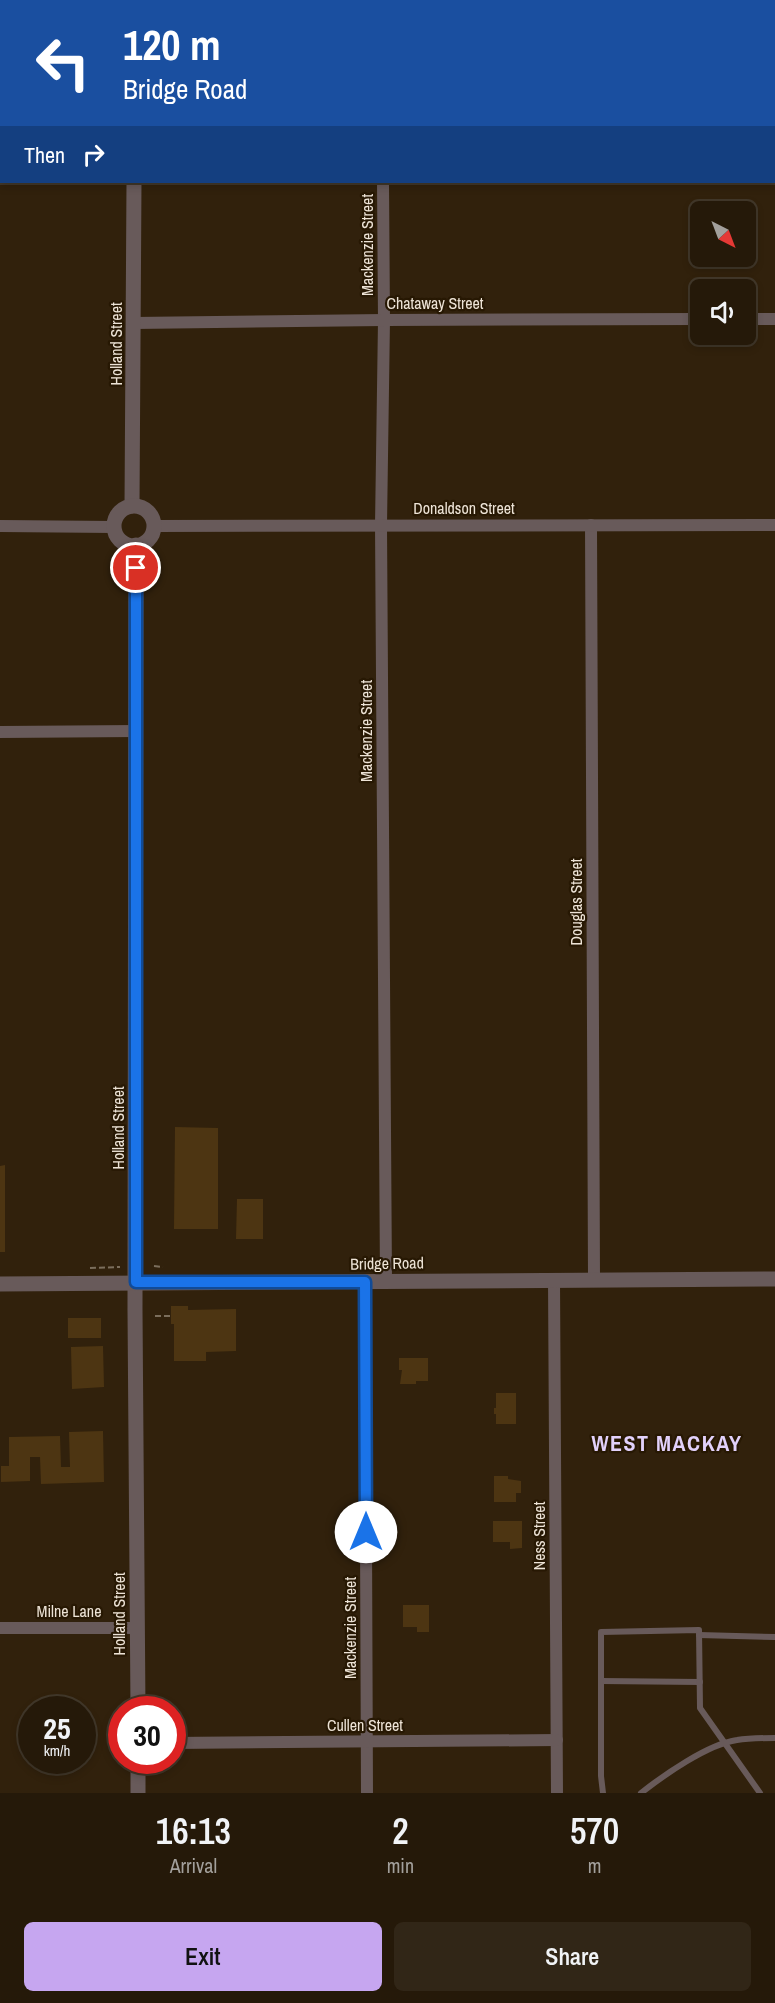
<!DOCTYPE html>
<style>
body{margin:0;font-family:"Archivo Narrow",sans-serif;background:#312617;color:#f1f3f6;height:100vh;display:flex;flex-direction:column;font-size:22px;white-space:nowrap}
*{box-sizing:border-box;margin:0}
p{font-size:20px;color:#a3a09c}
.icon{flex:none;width:33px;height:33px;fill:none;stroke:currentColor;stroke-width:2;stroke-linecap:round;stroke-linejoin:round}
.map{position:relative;height:1793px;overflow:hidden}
.drawer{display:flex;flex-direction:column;background:#251909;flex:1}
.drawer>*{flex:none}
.hud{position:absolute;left:0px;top:0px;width:776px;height:183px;box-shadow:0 3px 9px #0003,0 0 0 2px #42382a;background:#1a4fa0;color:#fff;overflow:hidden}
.needle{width:39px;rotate:138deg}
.buttons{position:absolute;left:690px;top:201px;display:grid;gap:12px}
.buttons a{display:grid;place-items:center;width:66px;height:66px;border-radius:9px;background:#251909;box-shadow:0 3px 9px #0003,0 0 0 2px #42382a;font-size:30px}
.speed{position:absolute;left:18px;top:1696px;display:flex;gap:12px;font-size:30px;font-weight:700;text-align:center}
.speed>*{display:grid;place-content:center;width:78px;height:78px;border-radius:50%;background:#251909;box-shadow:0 3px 9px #0003,0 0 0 2px #42382a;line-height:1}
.speed small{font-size:15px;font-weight:400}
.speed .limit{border:9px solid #d22;background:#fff;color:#111}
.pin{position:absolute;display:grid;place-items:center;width:51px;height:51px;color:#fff;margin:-26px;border:3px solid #fff;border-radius:50%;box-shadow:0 2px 6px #0007}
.me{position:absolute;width:66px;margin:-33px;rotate:0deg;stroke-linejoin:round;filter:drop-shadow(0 0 4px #0008)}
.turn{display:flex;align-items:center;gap:21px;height:126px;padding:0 24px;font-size:27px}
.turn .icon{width:78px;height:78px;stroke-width:2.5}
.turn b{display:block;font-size:42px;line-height:51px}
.then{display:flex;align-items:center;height:57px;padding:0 24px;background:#0003;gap:12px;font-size:22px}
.eta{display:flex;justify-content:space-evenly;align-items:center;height:102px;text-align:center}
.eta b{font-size:36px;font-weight:600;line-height:42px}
.action{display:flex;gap:12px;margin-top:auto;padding:12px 24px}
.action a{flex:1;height:69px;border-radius:9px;background:#c6a6f0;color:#111;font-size:24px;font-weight:600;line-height:69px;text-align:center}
.action a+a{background:#312617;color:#f1f3f6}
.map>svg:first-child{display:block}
.green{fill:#444a0b}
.building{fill:#4d3512}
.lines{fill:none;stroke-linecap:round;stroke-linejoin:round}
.path{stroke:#7b6e5c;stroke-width:2;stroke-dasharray:6 3;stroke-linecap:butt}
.service{stroke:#685a5a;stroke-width:6}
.minor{stroke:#685a5a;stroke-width:12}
.tertiary{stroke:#685a5a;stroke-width:15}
.secondary{stroke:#8e7777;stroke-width:15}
.route-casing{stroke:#114b97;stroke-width:15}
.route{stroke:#1a73e8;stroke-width:10}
.labels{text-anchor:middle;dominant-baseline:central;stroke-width:4.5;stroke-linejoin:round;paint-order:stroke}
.street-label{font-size:16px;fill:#ede3d6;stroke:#271803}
.district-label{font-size:22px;font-weight:bold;letter-spacing:1.5px;fill:#e2d1fb;stroke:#271803}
</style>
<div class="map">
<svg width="775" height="1793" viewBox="0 0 775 1793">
<rect width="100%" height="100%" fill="#31210c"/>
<!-- green -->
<polygon class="green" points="473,0 775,0 775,60 774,2"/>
<!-- building -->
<g class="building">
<polygon points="175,1127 218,1128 218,1229 174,1229"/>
<polygon points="5,1165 5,1252 0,1252 0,1166"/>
<polygon points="237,1199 263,1199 263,1239 236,1239"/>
<polygon points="171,1306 188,1306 188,1310 236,1309 236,1351 206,1352 206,1361 174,1361 174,1324 171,1324"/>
<rect x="68" y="1318" width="33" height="20"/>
<polygon points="103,1346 104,1387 72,1389 71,1347"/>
<polygon points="399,1358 428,1358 428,1381 416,1381 416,1384 400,1384 402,1370 399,1370"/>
<polygon points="496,1393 516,1393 516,1424 496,1424 496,1414 494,1414 494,1408 496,1408"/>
<polygon points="103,1431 104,1482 41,1484 40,1457 30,1457 30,1481 1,1482 1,1466 9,1466 9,1437 60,1436 61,1467 70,1467 69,1432"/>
<polygon points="494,1476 508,1476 508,1479 521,1481 521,1493 516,1493 516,1502 494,1502"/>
<polygon points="493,1521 522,1521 522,1548 510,1549 510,1542 493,1542"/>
<polygon points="403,1605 429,1605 429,1632 417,1632 417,1627 403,1627"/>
</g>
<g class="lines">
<!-- path -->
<g class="path">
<polyline points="573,0 573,2"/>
<polyline points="614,0 617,2"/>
<polyline points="774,37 775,38"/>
<polyline points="774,55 775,55"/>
<polyline points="154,1266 163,1267"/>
<polyline points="358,1266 370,1266"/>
<polyline points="90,1268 120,1267"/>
<polyline points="155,1316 171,1316"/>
</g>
<!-- service -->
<g class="service">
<polyline points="699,1635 775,1637"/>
<polyline points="601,1681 700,1682"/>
<polyline points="603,1793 601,1776 601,1632 699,1630 700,1708 760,1793"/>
<path d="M641 1793C664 1775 708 1744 737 1740 749 1738 762 1738 775 1738"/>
</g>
<!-- minor -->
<g class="minor">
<polyline points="0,107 2,107"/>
<polyline points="383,182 384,320 381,525 386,1281"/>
<polyline points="746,319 775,319"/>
<polyline points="134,323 384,320 700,319"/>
<polyline points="591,525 594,1279"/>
<polyline points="0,526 114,527"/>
<polyline points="154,526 775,525"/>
<polyline points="0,732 137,731"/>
<polyline points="554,1280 557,1793"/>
<polyline points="365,1282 367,1793"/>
<polyline points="0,1628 137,1628"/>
<polyline points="172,1743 557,1740"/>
</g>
<!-- tertiary -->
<g class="tertiary">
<polyline points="133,0 133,2"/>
<polyline points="132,506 134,182"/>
<circle cx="134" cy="526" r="20"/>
<polyline points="136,545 135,1310 138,1710"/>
<polyline points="0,1284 775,1279"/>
<polyline points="138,1761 138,1793"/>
</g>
<!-- secondary -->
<g class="secondary">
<polyline points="263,0 270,2"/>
<polyline points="774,105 775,105"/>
</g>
</g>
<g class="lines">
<!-- route casing -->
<g class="route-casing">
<polyline id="route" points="136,568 136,1282 365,1282 366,1532"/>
</g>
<!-- route -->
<use href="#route" class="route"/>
</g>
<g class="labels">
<!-- street labels -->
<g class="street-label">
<text transform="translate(367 245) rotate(-90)">Mackenzie Street</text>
<text x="435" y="303">Chataway Street</text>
<text transform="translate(116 344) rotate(-90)">Holland Street</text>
<text x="464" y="508">Donaldson Street</text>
<text transform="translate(366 731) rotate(-90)">Mackenzie Street</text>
<text transform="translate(576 902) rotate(-90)">Douglas Street</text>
<text transform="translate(118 1128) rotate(-90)">Holland Street</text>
<text transform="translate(387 1263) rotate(-1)">Bridge Road</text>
<text transform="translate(539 1536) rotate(-90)">Ness Street</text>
<text x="69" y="1611">Milne Lane</text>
<text transform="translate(119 1614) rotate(-90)">Holland Street</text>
<text transform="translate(350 1628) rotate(-90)">Mackenzie Street</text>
<text x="365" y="1725">Cullen Street</text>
</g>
<!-- district labels -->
<g class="district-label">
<text x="667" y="1443">WEST MACKAY</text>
</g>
</g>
</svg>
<div class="buttons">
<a><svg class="needle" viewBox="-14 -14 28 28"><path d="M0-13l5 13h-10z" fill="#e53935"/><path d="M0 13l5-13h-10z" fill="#a3a09c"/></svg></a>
<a><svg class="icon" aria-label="sound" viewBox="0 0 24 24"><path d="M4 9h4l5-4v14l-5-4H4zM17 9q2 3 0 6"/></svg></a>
</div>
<div class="speed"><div>25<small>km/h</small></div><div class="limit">30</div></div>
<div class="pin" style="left:136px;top:568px;background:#d93025"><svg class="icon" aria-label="arrive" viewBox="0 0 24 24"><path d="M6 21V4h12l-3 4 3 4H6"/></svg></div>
<svg class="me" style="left:366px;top:1532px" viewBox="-20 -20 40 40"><circle r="19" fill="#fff"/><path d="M0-13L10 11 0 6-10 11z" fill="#1a73e8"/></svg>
<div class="hud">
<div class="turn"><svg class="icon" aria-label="left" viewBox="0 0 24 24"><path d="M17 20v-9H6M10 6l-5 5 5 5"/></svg><div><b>120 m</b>Bridge Road</div></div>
<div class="then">Then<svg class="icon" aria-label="right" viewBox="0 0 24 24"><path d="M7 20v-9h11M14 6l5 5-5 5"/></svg></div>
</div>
</div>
<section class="drawer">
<div class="eta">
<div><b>16:13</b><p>Arrival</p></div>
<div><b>2</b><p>min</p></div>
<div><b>570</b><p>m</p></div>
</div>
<div class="action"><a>Exit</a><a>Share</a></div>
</section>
